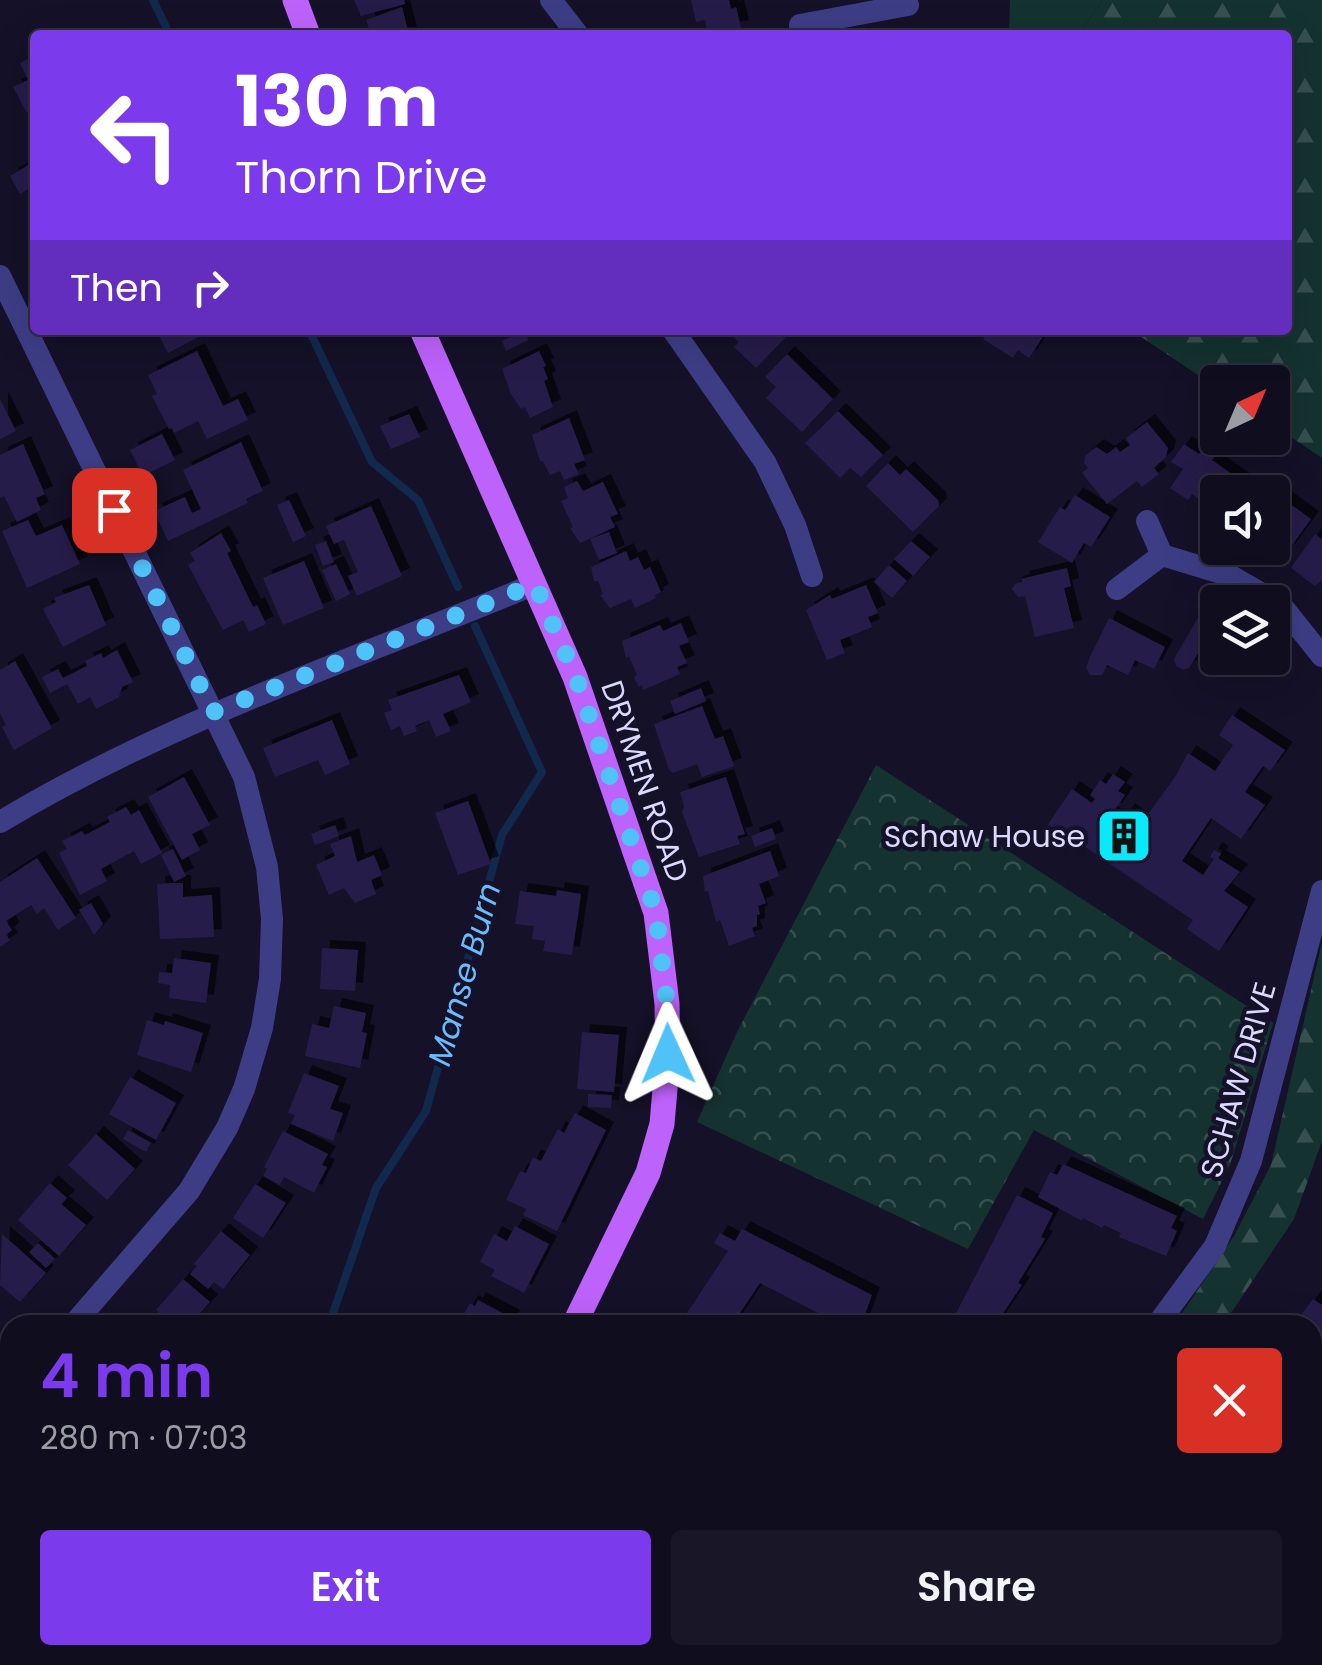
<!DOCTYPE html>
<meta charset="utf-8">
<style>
body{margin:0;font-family:Poppins,sans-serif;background:#181627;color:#f1f3f6;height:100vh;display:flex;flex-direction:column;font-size:38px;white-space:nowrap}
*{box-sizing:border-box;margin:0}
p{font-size:32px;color:#9b9ca4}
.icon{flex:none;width:55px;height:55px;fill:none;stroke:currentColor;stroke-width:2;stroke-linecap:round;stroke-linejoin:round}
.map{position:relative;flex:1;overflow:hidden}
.side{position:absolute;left:0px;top:1315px;width:1322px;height:350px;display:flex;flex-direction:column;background:#0f0d1e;border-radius:30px 30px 0 0;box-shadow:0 10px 40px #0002,0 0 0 2px #2f2d3c}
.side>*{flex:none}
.guide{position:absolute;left:30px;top:30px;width:1262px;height:305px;border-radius:10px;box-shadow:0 10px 40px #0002,0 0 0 2px #2f2d3c;background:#7c3aed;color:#fff;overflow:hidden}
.needle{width:65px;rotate:44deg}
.controls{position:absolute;left:1200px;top:365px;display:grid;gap:20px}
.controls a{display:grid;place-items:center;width:90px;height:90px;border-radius:10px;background:#0f0d1e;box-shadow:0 10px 40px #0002,0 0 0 2px #2f2d3c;font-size:50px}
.pin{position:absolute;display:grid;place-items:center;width:85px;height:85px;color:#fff;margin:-42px;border-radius:20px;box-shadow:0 5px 15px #0006}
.me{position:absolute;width:110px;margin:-55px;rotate:359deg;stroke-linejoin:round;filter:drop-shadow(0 0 8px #0008)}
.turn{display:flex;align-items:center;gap:35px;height:210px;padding:0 40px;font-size:45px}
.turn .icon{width:130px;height:130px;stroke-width:2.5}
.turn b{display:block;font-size:70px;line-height:85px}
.then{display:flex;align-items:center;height:95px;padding:0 40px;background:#0003;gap:20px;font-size:38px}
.round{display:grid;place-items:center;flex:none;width:105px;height:105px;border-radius:10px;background:#181627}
.head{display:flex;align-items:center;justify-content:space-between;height:170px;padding:0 40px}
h1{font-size:60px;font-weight:600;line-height:75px;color:#7c3aed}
.primary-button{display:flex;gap:20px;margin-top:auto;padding:20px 40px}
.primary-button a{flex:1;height:115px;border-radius:10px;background:#7c3aed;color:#fff;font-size:40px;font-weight:600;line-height:115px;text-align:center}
.primary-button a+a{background:#181627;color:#f1f3f6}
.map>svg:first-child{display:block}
.forest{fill:url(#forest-firs)}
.park{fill:url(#park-crowns)}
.pitch{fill:#143230}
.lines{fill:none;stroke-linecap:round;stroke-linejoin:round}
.stream{stroke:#10294d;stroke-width:8}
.building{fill:#251d49;filter:url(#shadow)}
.street{stroke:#3d3d86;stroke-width:22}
.primary{stroke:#be62fc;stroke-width:25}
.route{stroke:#4fc3f7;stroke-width:18;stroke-dasharray:0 32.4}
.labels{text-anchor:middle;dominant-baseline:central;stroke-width:9;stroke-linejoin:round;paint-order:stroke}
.street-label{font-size:30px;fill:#dcd9fe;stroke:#141128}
.poi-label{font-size:30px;fill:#dcd9fe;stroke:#141128;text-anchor:end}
.water-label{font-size:32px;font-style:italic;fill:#69bcfc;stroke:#141128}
</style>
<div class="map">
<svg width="1322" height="1665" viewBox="0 0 1322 1665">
<defs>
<pattern id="forest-firs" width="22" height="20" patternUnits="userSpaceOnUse" patternTransform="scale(2.5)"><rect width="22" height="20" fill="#143230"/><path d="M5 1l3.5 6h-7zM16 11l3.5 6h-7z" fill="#364f4f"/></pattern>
<pattern id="park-crowns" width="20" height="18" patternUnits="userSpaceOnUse" patternTransform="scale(2.5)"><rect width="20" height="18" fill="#143230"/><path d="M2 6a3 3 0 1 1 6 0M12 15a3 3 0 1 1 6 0" fill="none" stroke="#364f4f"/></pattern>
<filter id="shadow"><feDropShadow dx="8" dy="-8" stdDeviation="0" flood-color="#0009"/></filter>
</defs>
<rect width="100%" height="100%" fill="#141128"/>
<!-- forest -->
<g class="forest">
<polygon points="1102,0 1322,0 1322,458 1273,425 1272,382 1218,382 1217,388 1131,330 1288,330 1288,35 1079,35"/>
<polygon points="1322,942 1322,1141 1294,1219 1223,1325 1174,1325 1234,1236 1271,1165"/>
</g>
<!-- park -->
<polygon class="park" points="876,765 1273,1023 1230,1165 1203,1219 1034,1130 968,1249 697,1122 737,1032"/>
<!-- pitch -->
<polygon class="pitch" points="1010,0 1102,0 1079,35 1009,35"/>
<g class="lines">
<!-- stream -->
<g class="stream">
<polyline points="153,0 170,35"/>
<polyline points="309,330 372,462 418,500 458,587"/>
<polyline points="329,1325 376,1188 426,1111 502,835 542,772 475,626"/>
<polyline points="202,1655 212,1665"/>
</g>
</g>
<!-- building -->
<g class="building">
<polygon points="354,0 404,0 405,4 361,16"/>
<polygon points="691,0 729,0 731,9 736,7 741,28 708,35 705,20 696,22"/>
<polygon points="402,7 409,35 362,35 370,31 366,20"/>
<polygon points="35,55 35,109 27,113 13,87 28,80 20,63"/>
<polygon points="30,164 35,172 35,185 20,194 10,176"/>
<polygon points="156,330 195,330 198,337 168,353"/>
<polygon points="727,330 781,330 787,336 756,368 734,347 739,342"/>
<polygon points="983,330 1043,330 1046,332 1029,358 1018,350 1013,358 983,339 988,333"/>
<polygon points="524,331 528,340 506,351 502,341"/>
<polygon points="197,351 223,406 238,399 248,420 207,439 198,421 174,433 172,428 169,429 152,396 157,394 148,375"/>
<polygon points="539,351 546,366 543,367 548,379 544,381 553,407 530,418 525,407 521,409 511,394 502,369"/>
<polygon points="787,354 833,399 802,432 766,398 776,387 765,377"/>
<polygon points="0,399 16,431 0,439"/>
<polygon points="838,411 883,455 861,477 850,468 840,478 805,443"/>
<polygon points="409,414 420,437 391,449 380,426"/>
<polygon points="569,418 585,460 574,464 579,474 564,480 560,471 550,475 543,461 540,461 532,435"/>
<polygon points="1147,422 1168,448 1166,457 1154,468 1159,474 1142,487 1137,481 1107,504 1082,473 1088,468 1084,463 1085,456 1096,447 1107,454 1116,447 1120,452 1130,445 1126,438"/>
<polygon points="162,434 175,460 143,476 130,450"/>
<polygon points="241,442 263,491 246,499 248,503 168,541 154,511 185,497 192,513 201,509 183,470"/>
<polygon points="23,444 45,494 36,498 41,510 17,522 4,496 0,498 0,455"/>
<polygon points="1184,444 1199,454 1210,447 1216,455 1212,460 1246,484 1240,492 1218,492 1218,512 1192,494 1188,500 1170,488 1183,469 1171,462"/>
<polygon points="888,463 900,475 906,469 938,500 939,506 913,532 866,486"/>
<polygon points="577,481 583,491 603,482 618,514 610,517 615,527 580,543 570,528 573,527 561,501 568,498 564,487"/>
<polygon points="1270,485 1276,488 1278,495 1311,519 1287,552 1272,541 1272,492 1258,492 1263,486"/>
<polygon points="1075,495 1110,517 1091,547 1084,543 1072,563 1038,542 1060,507 1065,510"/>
<polygon points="289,500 306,536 293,542 277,505"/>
<polygon points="371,506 402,576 357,596 348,576 358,572 344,540 334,544 326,526"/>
<polygon points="28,520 36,536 62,525 80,564 27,588 2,531"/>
<polygon points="609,532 617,553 599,560 590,539"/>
<polygon points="221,533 231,551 227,553 253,607 257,605 266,624 249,632 243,620 223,630 188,565 195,561 190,553"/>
<polygon points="1315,534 1322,539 1322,580 1315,586 1291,568"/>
<polygon points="326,541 334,562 323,566 315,545"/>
<polygon points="911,541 930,557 913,576 894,559"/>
<polygon points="626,551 630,561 638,557 644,570 650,567 661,592 655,595 656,598 635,608 631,599 610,608 600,595 603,594 598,581 594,581 591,567"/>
<polygon points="304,561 324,608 283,625 263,578"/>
<polygon points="336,564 350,594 336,601 322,570"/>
<polygon points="889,565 907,581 892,598 874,582"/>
<polygon points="1067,568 1071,586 1064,588 1074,628 1035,637 1025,596 1018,597 1012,589 1015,584 1022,582 1021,579"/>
<polygon points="89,585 106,625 63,647 43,609 56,602 54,598"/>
<polygon points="866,585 878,613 868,617 872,627 840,640 845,653 827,660 806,610 830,595 832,599"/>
<polygon points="1205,606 1218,614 1218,658 1223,658 1219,664 1199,652 1189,668 1183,670 1176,666 1174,659"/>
<polygon points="1109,618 1165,647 1154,669 1135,660 1128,675 1107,665 1102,675 1090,675 1086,668 1090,657"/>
<polygon points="681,623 689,642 679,646 687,663 677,667 680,674 643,690 642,685 639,687 634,677 637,675 629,656 626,658 622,641 660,625 663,631"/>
<polygon points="117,650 133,682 122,687 119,697 96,709 90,697 78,704 67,684 50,693 42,677 58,669 63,678 87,666 85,661 101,653 103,658"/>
<polygon points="15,661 52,728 14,750 2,727 6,725 0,714 0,670"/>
<polygon points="459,675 471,702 443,714 451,731 436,737 429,720 415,726 417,731 404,736 400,726 391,730 384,713 392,710 388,700"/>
<polygon points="701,688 706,701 675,714 670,701"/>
<polygon points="702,706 715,739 723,736 734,766 702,777 697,764 673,773 669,770 654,724"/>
<polygon points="1232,715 1285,750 1270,771 1263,766 1245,792 1265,805 1241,839 1211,818 1182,861 1203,875 1214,859 1210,857 1214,850 1221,854 1218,858 1240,872 1224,891 1248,907 1219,951 1187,929 1193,920 1079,843 1073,852 1043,832 1072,789 1092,803 1095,799 1090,795 1100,780 1106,784 1113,774 1125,782 1118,791 1125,795 1114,811 1110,808 1107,812 1120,821 1127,811 1134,816 1128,825 1136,831 1175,777 1188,753 1215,771 1233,745 1219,735"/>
<polygon points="332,720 350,764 325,775 318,760 275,777 263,748"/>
<polygon points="184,777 210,825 192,834 200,850 182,860 148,797"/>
<polygon points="726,777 745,834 737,836 740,844 699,857 682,812 684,806 680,792"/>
<polygon points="468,801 491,864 458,875 435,813"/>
<polygon points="126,807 131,815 139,810 162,853 141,864 134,851 101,869 107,881 80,895 59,853 67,849 62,841 82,831 85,835 110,822 107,817"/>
<polygon points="335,825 339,836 315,845 311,834"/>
<polygon points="772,828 776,839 755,847 751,836"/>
<polygon points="351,836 357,862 374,855 382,875 371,880 376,894 355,903 344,888 329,895 316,865 335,856 330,844"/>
<polygon points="173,849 186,876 174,882 161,855"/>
<polygon points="770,851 779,876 759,884 766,903 758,906 760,914 757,915 757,926 752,928 755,936 729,946 720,920 716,922 708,891 705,892 703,876"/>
<polygon points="37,858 76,918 58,930 44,908 37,914 31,905 6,921 12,930 6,935 10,940 0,947 0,882"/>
<polygon points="171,883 183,883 183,897 212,895 214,937 160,939 157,884"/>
<polygon points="557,890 581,894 572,955 543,951 545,941 532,939 534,926 515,924 520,891 556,896"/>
<polygon points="91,903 103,924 94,935 79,910"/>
<polygon points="322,948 358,950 355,991 320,989"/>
<polygon points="174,958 211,963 206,1003 169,998 170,985 158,983 159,972 172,973"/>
<polygon points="334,1006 366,1013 362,1032 367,1033 360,1068 305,1056 312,1024 329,1028"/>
<polygon points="147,1020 164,1025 165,1021 203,1033 191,1072 137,1055"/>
<polygon points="582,1032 619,1035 614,1092 577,1089"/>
<polygon points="304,1073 339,1086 330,1109 343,1113 333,1141 291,1124 295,1115 288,1113"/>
<polygon points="130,1077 176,1103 156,1140 109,1114"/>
<polygon points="588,1094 612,1095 611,1108 588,1107"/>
<polygon points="575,1113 606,1130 557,1231 523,1215 526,1209 506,1200 520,1171 526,1173 533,1157 541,1161 558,1129 564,1133"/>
<polygon points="128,1130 151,1143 146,1152 123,1139"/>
<polygon points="283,1131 328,1154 322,1165 327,1167 314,1193 284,1177 280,1185 263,1176 267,1169 264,1167"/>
<polygon points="96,1134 135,1169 107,1200 68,1165"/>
<polygon points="1063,1164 1177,1216 1171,1228 1177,1231 1166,1256 1119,1237 1121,1233 1104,1225 1102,1228 1083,1218 1082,1221 1038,1197 1050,1172 1057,1175"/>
<polygon points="50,1183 67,1198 61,1204 86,1225 59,1256 18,1220"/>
<polygon points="255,1184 286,1203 263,1238 233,1218"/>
<polygon points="1017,1195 1053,1213 1041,1237 1045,1239 1018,1283 1022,1285 995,1325 950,1325"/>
<polygon points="515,1226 549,1244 524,1293 491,1276 495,1270 480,1262 494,1234 507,1241"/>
<polygon points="742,1229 872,1295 861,1325 814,1325 818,1313 760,1283 732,1325 679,1325 728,1251 714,1243 720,1233 735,1241"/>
<polygon points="221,1231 250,1255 223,1289 214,1282 208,1289 190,1274 197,1266 194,1264"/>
<polygon points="2,1234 46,1273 20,1302 0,1285"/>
<polygon points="38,1243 55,1259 46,1268 29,1252"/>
<polygon points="183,1279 210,1302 190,1325 173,1325 156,1310"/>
<polygon points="1313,1299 1322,1305 1322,1368 1312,1361 1312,1325 1294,1325"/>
<polygon points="478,1300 512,1318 508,1325 458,1325 470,1303 475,1306"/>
<polygon points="0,1623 10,1631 10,1655 48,1655 54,1665 0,1665"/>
<polygon points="263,1655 323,1655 335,1665 269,1665 261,1658"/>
<polygon points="560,1655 605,1655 600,1665 577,1664"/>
<polygon points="685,1655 716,1655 730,1665 678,1665"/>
<polygon points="902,1655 1010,1655 1005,1665 974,1665 967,1661 965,1665 922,1665"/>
<polygon points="1114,1655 1135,1655 1147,1665 1116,1665 1109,1660"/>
</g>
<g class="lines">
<!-- street -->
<g class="street">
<polyline points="551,0 578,35"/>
<polyline points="800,25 908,5"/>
<polyline points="0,276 244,777 267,867 272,919 270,979 262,1028 244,1089 227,1128 189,1191 73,1325"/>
<polyline points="673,330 765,462 795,525 812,576"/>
<polyline points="1147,521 1162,555"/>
<polyline points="1117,589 1162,555 1231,576 1281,605 1322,656"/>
<path d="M0 822C170 720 353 660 535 584"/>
<polyline points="1157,1325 1215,1246 1251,1161 1322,891"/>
<polyline points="0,1412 10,1400"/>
<polyline points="0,1553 10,1561"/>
<polyline points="1312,1576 1322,1552"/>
<polyline points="121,1655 133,1665"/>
<polyline points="807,1655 820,1665"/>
<polyline points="837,1665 844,1655"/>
<polyline points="1277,1665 1282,1655"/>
</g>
<!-- primary -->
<g class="primary">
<polyline points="295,0 308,35"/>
<polyline points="422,330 575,677 656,913 667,1004 668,1054 662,1124 648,1173 574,1325"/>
<polyline points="405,1665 408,1655"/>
</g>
</g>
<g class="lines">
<!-- route -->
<polyline class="route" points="114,510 213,712 535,584 576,677 656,913 667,1004 668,1054"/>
</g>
<!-- icons -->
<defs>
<g id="building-square" transform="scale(2.875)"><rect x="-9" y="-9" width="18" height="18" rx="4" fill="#09e9fa" stroke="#141128"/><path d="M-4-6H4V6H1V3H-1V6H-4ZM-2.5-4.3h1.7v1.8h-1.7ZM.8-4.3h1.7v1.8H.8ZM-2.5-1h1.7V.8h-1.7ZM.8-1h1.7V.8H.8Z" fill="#111"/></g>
</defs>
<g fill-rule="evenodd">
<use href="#building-square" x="1124" y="836"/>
</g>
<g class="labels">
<!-- street labels -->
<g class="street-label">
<text transform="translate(645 781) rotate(71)">DRYMEN ROAD</text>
<text transform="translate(1238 1080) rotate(-74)">SCHAW DRIVE</text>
</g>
<!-- poi labels -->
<g class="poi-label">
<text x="1085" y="836">Schaw House</text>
</g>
<!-- water labels -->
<g class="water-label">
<text transform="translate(464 974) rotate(-74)">Manse Burn</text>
</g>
</g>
</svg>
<div class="controls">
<a><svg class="needle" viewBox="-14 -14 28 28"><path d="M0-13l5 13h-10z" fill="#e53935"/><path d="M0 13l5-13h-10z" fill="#9b9ca4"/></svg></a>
<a><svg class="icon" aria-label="sound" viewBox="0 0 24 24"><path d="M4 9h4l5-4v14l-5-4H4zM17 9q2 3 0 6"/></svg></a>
<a><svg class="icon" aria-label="layers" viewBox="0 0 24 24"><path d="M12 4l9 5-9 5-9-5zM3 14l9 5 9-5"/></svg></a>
</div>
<div class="pin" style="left:114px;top:510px;background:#d93025"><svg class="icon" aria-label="arrive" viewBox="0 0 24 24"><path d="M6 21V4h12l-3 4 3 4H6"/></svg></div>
<svg class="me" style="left:668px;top:1054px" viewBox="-20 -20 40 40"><path d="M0-17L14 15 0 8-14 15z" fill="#4fc3f7" stroke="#fff" stroke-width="4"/></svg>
<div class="guide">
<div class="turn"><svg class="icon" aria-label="left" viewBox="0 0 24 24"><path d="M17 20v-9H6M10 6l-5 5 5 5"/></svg><div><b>130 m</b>Thorn Drive</div></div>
<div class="then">Then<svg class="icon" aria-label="right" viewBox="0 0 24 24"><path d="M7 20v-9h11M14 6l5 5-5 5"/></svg></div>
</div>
<section class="side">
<div class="head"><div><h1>4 min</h1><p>280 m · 07:03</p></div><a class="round" style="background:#d93025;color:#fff"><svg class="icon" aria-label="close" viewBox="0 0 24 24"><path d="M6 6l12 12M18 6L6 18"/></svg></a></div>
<div class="primary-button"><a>Exit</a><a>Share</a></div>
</section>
</div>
